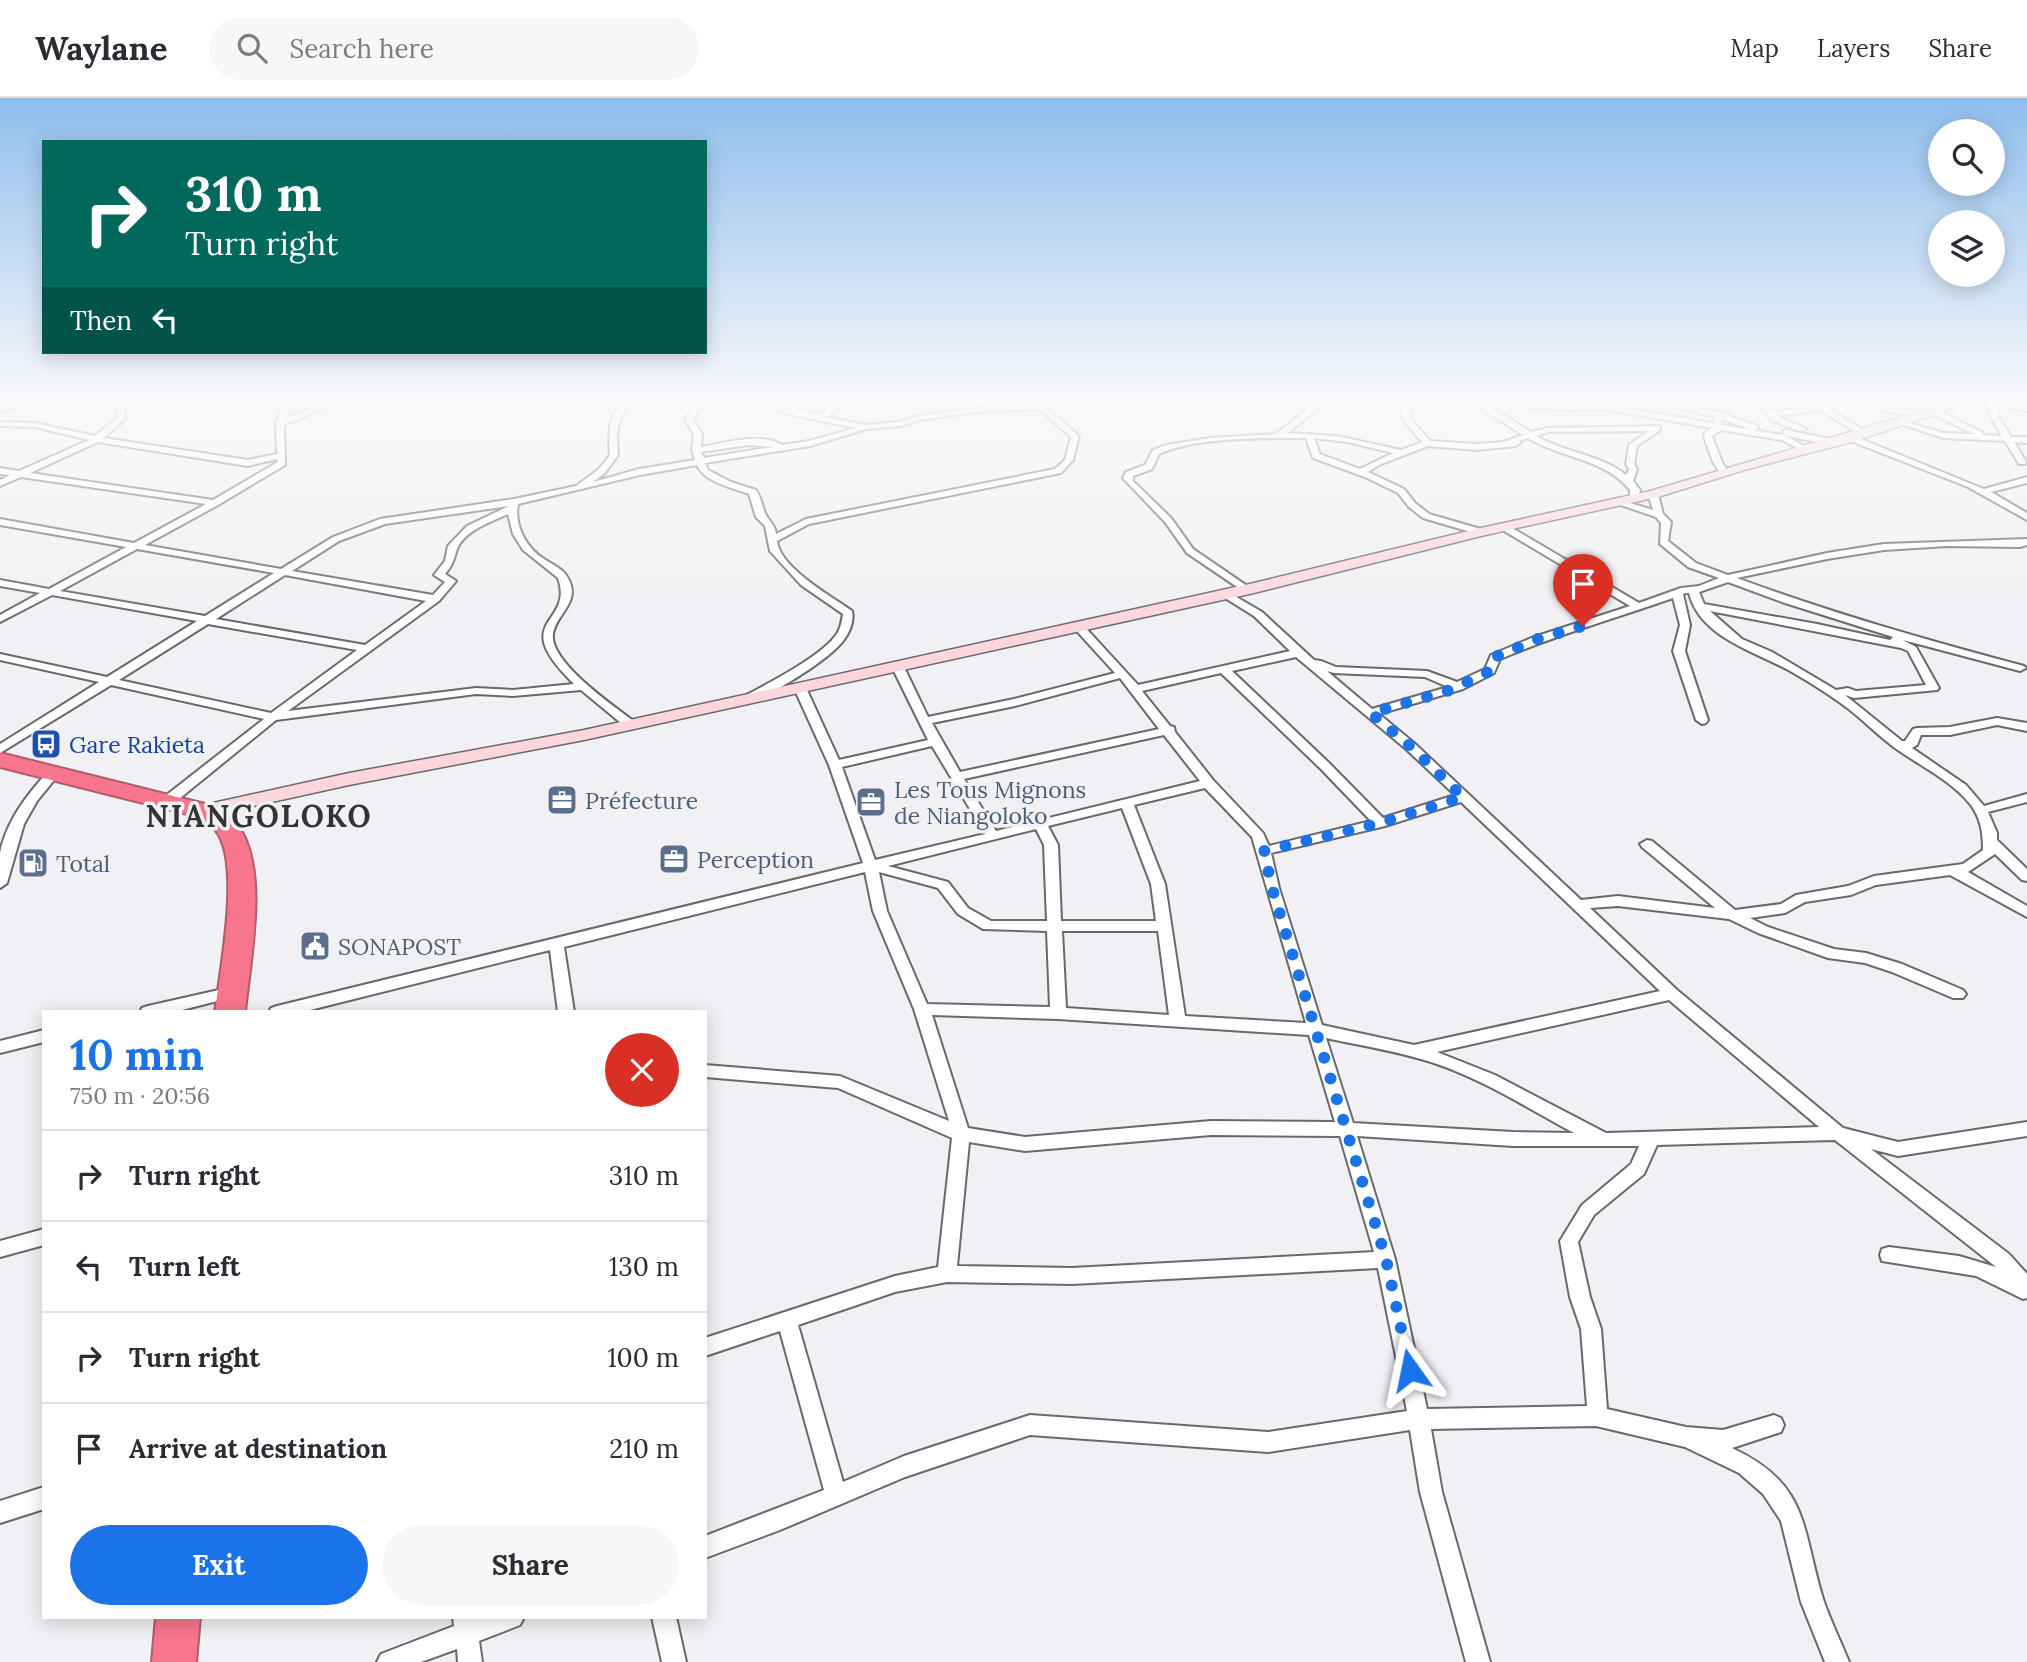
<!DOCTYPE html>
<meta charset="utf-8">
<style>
body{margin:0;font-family:Lora,serif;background:#f7f7f7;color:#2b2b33;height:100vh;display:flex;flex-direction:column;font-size:26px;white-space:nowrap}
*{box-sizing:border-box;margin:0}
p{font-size:23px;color:#7c7c81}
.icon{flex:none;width:38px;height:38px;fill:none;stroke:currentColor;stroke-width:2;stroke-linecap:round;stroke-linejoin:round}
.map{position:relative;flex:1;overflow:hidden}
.drawer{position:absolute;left:42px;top:912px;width:665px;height:609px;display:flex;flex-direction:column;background:#fff;border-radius:0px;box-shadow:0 4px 18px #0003}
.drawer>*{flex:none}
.guide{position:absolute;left:42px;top:42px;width:665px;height:214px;border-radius:0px;box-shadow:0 4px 18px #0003;background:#00695c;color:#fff;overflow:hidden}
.buttons{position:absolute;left:1928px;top:21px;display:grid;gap:14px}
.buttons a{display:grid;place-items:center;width:77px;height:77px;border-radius:50%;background:#fff;box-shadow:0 4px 18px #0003;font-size:35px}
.pin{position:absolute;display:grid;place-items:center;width:60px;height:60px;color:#fff;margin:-72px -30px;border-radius:50% 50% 50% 0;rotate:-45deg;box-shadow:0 0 7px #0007}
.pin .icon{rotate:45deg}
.me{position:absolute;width:77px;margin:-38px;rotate:348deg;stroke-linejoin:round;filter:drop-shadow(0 0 5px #0008)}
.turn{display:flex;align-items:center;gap:24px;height:147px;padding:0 28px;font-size:32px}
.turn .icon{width:91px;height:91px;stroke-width:2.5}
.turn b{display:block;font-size:49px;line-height:60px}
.then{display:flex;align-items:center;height:66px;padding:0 28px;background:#0003;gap:14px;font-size:26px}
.round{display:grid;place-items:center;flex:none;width:74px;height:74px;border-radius:37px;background:#f7f7f7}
.summary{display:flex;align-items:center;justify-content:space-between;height:119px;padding:0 28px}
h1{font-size:42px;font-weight:700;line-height:52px;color:#1a73e8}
.primary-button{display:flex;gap:14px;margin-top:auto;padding:14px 28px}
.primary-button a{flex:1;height:80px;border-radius:42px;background:#1a73e8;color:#fff;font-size:28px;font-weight:700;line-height:80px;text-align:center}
.primary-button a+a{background:#f7f7f7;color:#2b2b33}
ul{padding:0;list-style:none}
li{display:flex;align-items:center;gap:21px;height:91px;padding:0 28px;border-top:2px solid #e1e1e2}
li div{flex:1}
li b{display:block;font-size:26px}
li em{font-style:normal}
header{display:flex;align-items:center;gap:42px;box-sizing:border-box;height:98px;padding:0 35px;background:#fff;border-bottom:2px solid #e1e1e2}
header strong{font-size:33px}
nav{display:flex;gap:38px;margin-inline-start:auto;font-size:24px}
.search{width:490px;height:63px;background:#f7f7f7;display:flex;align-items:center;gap:18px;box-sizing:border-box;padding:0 24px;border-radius:38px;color:#7c7c81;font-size:26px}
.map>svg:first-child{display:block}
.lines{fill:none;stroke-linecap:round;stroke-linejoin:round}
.street-casing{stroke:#69696c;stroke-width:4}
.secondary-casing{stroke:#69696c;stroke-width:3}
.highway-casing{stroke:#b15c6b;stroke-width:4}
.street{fill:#fff;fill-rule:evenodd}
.secondary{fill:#fdd6dd;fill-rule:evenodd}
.highway{fill:#f8768d;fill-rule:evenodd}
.route{stroke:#1a73e8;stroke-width:12;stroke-dasharray:0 21.6}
.labels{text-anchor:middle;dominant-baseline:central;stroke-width:7;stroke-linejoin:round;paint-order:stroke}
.transit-label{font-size:23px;fill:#164399;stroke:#f1f1f5;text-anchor:start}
.service-label{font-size:23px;fill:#4e5e75;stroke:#f1f1f5;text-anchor:start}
.district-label{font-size:30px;font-weight:bold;letter-spacing:2px;fill:#343437;stroke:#f1f1f5}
</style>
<header>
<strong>Waylane</strong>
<div class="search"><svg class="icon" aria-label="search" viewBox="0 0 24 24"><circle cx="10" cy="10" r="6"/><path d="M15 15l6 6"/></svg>Search here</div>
<nav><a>Map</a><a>Layers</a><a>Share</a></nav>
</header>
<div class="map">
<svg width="2027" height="1564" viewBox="0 0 2027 1564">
<rect width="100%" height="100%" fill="#f1f1f5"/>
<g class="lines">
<!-- street casing -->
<g class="street-casing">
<g id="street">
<polygon points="18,303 30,303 0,315 0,310"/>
<path d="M79 303H104L125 308V321L104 340 248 362 277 356 276 326 285 303H293L287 320 329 303H341L284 327 285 367 218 407 145 447 281 471 333 439 380 421 514 401 576 388 599 371 610 357C608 337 608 303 634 303 616 318 616 336 618 357L605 375 593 384 639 371 695 362 692 352 694 337 685 321 695 308V303H703V308L693 321 702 337 701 349C725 345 761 334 782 347L809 343 855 330 788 316 755 303H768L819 317 838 303H848L827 319 865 327 899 324 919 318 975 310 1039 307 1044 303H1054L1046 309 1079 338 1073 362 1061 375 809 426 777 443C780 470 831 498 852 513 854 523 850 534 843 543 827 563 772 597 747 605L741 601 743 599C765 587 829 555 839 532 841 528 842 521 843 516L801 487 770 453 765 428 756 419 749 396C733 390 704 384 697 367L640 377 518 406C514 427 526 450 544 461 553 467 564 471 569 482 580 505 556 516 553 536 549 564 615 609 635 624L637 627 635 630H627L581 592 513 598 476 596 276 622 174 705H164L163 702 164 699 264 621 111 587 0 655V646L99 584 0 562V556L107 579 197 523 52 497 0 524V517L40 495 0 488V482L49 491 126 449 0 427V421L134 445 206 406 21 379 0 388V382L10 377 0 376V370L19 373 89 342 35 329 0 328V324L35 325 95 338 117 320V310ZM1039 311 1071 339 1065 362 1055 371 806 421 776 436C775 425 768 423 765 415 762 407 761 400 756 392L731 384 708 372 705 365 810 348 867 331 900 328 920 322 975 314ZM98 344 248 368 277 361 278 364 213 402 30 375ZM749 347 772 349 704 360 701 354ZM509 408 467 428 448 448 445 463 434 477 445 484 433 497 292 473 339 443 385 426ZM508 416 513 436 523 452 558 480C575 528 506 520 574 586L513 592 476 590 288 613 439 503 456 483 445 476C454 465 453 463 457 451 465 432 491 424 508 416ZM137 451 274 475 205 518 60 493ZM285 477 426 503 365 547 216 521ZM208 526 357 552 271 615 119 582Z"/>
<path d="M1317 303H1327L1288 335 1337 338 1401 352 1422 344 1404 323 1398 303H1406L1412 322 1430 343 1477 346 1503 344 1523 337 1469 303 1570 308 1590 307 1594 305 1713 325 1715 319 1679 310 1683 308 1722 315 1757 328 1758 330 1754 332 1787 338 1810 352 1806 355 1782 342 1721 332 1712 338 1722 364 1728 374 1724 377 1721 376 1713 364 1704 339 1705 335 1712 330 1603 311 1570 312 1488 307 1531 334 1548 330 1660 328V332L1637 348 1634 366 1637 371 1633 383 1640 392 1638 401 1630 403V392C1604 360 1562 361 1528 340L1519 343 1520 345 1516 348 1477 352 1428 348 1379 367 1368 374 1404 391 1415 405 1429 416 1484 432 1486 434 1481 437 1423 420 1409 409 1398 395 1365 379 1313 360 1306 340C1265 340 1196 339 1159 356L1152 371 1133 378V383L1171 420 1193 451 1250 490V494L1246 495 1187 455 1165 424 1123 380 1126 374 1145 367 1153 352 1166 347 1210 340 1276 336ZM1722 321 1751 332H1752L1721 327ZM1648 333 1629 347 1626 366 1629 371 1626 377C1600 356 1565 355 1536 338L1548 334ZM1314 340 1347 344 1393 355 1360 371 1320 356Z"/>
<polygon points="1755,303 1764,303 1773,314 1814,308 1808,303 1818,303 1869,336 1862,338 1820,312 1777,318 1807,331 1800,333 1771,322"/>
<path d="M1867 303C1876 303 1881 307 1890 309 1904 313 1919 311 1931 317L1927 319C1907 315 1883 318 1867 303Z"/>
<polygon points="1986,303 2003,303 2027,309 2027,313 1997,307 1999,319 2011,339 2027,339 2027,345 2014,344 2026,364 2025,366 2019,366 2005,343 1943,340 1898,325 1902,323 1944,335 1973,336 1933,316 1933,312 1936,312 1982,334 1983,337 2002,338 1991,319"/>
<polygon points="1786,332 1835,342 1839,345 1835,348 1783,337 1783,333"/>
<polygon points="1851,337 1984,391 2027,379 2027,385 1991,394 2027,415 2027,422 1968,389 1848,342 1847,340"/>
<path d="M1653 393 1658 396 1663 416 1671 424 1668 443 1696 465 1728 477 1827 455 1884 446 2027 441V447L2020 449 1947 448 1884 452 1827 461 1737 480C1831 515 1927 542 2024 568L2026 570 2020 573 1903 542 1916 549 1939 590 1937 592 1854 600 1845 597 1902 643H1905L1913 631 1917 630 1950 629 1997 620 2027 625V633L1997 627 1950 637H1921L1917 647 1912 650 1966 687 1984 708 2027 696V704L1988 714 1997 735V742L2027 771V783L2022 782 1995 756 1968 774 2027 808V819L1950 777 1876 787 1851 797 1805 804 1785 815 1750 820 1768 829 1834 851 1866 855 1902 866 1963 892 1966 896 1963 900H1953L1892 874 1865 865 1828 860 1758 835 1729 821 1618 808 1590 810 1677 892 1843 1030 1898 1044 2027 1024V1038L1898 1058 1871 1051 2009 1156 2027 1176V1200L2023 1201 1976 1178 1882 1163 1880 1157 1882 1151 1889 1149 1959 1158 1996 1169 1835 1042 1657 1047 1644 1076 1594 1117 1578 1144 1590 1199 1601 1231 1607 1311 1686 1329 1723 1332 1774 1317 1781 1320 1784 1327 1781 1334 1732 1350C1811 1387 1801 1431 1824 1504 1831 1524 1841 1544 1849 1564H1825L1801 1504 1781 1423 1763 1396 1739 1375 1685 1349 1596 1328 1431 1331 1442 1394 1490 1564H1466L1420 1394 1410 1332 1268 1354 1030 1337 905 1379 780 1432 705 1460V1438L824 1392 780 1233 705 1258V1240L895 1178 938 1169 952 1040 838 990 705 979V967L840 978 949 1023 914 911 873 813 865 774 564 849 574 914H558L550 852 302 914H269L271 910 277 908 863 765 829 667 794 590 796 588 800 587 806 590 839 662 928 642 892 569 898 566 904 569 928 619 1014 601 1115 575 1074 530 1073 528 1078 525 1082 526 1138 587 1290 553 1254 518 1222 498 1221 496 1226 493 1262 514 1314 562 1321 563 1336 569 1427 573 1457 584 1485 571 1491 557 1534 539 1630 508 1501 431V427H1507L1639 505 1681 490 1699 488 1719 480 1688 469 1660 446 1661 425 1656 419 1615 405 1620 402 1653 412 1648 396ZM1728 484 1785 505 1893 539 1890 542 1817 526 1704 506 1699 494ZM1686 495H1689C1700 540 1757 554 1792 574 1811 585 1832 598 1850 612 1865 624 1879 638 1895 650 1920 668 1951 682 1971 707 1981 721 1983 735 1983 752L1963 766 1874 778 1848 788 1796 797 1781 806 1735 812 1652 743 1647 742 1640 746 1642 749 1715 810 1618 798 1581 802 1414 645 1379 616 1463 591 1494 575 1500 561C1556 537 1616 520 1673 500L1680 527 1673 553 1696 622 1702 626 1706 625 1708 622 1685 553 1690 527 1683 496ZM1710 513 1901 550 1908 553 1926 587 1856 593 1848 590 1836 592 1772 554 1742 541ZM1296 559 1406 651 1455 697 1383 720 1329 665 1232 573ZM1327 573 1334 575 1425 579 1448 589 1372 611ZM1221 575 1321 671 1371 723 1269 748 1263 735 1213 682 1175 634 1174 629 1170 628 1142 593ZM1120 580 1159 631 960 674 932 625 1015 608ZM1164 637 1200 683 996 733 964 681ZM932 648 985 736 875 762 842 669ZM1205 690 1252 739 1306 925 1185 918 1165 786 1134 707ZM1461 704 1660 893 1414 947 1322 927 1279 790 1271 755 1385 728ZM1122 710 1151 786 1156 823H1061L1058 747 1048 728ZM1036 731 1044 747 1047 823H991L968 810 948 784 888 768ZM879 774 938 790 958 816 983 831 1047 833 1050 909 927 906 887 813ZM1062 833H1158L1169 917 1066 910ZM1669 902 1819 1029 1606 1035 1495 977 1437 954ZM932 917 1058 921 1309 937 1335 1024 1211 1023 1025 1039 968 1030ZM1326 940C1363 948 1402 954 1437 966 1486 983 1529 1011 1574 1035L1513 1034 1353 1025ZM1211 1037 1340 1038 1374 1154 1072 1170 957 1168 969 1044 1025 1053ZM1357 1038 1513 1048H1639L1631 1066 1582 1107 1560 1143 1570 1199 1581 1231 1587 1308 1427 1311 1395 1161ZM1378 1170 1407 1313 1268 1334 1030 1317 904 1358 843 1384 798 1227 895 1194 947 1184 1072 1186Z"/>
<path d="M53 672 59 676 37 703 24 726 7 785 0 790C0 779 0 766 0 755 6 724 27 696 49 673Z"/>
<polygon points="232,889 237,890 240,894 237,898 174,914 140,914 142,910 148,908"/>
<polygon points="44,932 44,944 0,955 0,943"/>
<polygon points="44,1131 44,1147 0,1159 0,1143"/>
<polygon points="44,1389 44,1411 0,1425 0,1403"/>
<polygon points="453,1519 524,1519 520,1527 479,1543 482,1564 458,1564 457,1551 421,1564 377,1564 381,1556 454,1528"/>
<polygon points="652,1519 676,1519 686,1564 662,1564"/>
</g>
</g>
<!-- secondary casing -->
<g class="secondary-casing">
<polygon id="secondary" points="1955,303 1975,303 1855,343 1744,372 1658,399 1481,438 1254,495 584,642 349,687 204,719 197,717 194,713 197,709 204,707 349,675 584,632 1254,485 1481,430 1650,393"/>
</g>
<!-- highway casing -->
<g class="highway-casing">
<g id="highway">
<path d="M0 655 213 708C224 714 235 720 241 732 268 778 250 862 245 914H215C220 873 241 768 217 734 213 727 203 722 195 718L0 669Z"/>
<polygon points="156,1519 200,1519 196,1564 152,1564"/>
</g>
</g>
<!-- street -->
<use href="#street" class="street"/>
<!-- secondary -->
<use href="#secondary" class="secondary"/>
<!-- highway -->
<use href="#highway" class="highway"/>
</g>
<!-- sky -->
<linearGradient id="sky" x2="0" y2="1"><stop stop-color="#8fbeee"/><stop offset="0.58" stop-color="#f9f9fa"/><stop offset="1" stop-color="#f9f9fa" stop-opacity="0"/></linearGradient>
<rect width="2027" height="522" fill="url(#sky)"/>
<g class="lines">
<!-- route -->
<polyline class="route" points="1410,1272 1386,1161 1272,790 1264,753 1380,725 1463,699 1410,648 1371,615 1450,592 1490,573 1495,559 1538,541 1583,528"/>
</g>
<!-- icons -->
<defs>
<g id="bus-square" transform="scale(1.575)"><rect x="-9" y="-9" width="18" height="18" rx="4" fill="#1a4fb4" stroke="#f1f1f5"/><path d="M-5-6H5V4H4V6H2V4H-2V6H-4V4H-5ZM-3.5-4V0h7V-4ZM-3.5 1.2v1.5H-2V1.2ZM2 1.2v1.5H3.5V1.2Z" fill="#fff"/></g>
<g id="office-square" transform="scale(1.575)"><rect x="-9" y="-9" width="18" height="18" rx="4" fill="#5c6f8a" stroke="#f1f1f5"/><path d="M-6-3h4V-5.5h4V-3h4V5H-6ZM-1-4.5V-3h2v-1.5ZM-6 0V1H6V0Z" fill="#fff"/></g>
<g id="fuel-square" transform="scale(1.575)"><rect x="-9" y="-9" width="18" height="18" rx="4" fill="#5c6f8a" stroke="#f1f1f5"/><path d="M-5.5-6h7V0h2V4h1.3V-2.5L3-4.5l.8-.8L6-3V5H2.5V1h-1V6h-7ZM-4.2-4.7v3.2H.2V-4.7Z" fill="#fff"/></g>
<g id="civic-square" transform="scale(1.575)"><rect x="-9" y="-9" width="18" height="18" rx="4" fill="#5c6f8a" stroke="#f1f1f5"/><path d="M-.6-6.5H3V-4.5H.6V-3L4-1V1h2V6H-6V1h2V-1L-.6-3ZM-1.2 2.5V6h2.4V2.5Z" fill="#fff"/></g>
</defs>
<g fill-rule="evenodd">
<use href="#bus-square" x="46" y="646"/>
<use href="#office-square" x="562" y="702"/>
<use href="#office-square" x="871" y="704"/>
<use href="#office-square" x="674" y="761"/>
<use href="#fuel-square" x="33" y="765"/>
<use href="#civic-square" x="315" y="848"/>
</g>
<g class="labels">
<!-- transit labels -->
<g class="transit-label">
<text x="69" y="646">Gare Rakieta</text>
</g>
<!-- service labels -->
<g class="service-label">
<text x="894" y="691">Les Tous Mignons<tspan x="894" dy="26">de Niangoloko</tspan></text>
<text x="585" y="702">Préfecture</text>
<text x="697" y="761">Perception</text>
<text x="56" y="765">Total</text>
<text x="338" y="848">SONAPOST</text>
</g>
<!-- district labels -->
<g class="district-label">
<text x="259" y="718">NIANGOLOKO</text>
</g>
</g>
</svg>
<div class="buttons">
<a><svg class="icon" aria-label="search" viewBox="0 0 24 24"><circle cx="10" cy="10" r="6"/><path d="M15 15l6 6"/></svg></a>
<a><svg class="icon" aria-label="layers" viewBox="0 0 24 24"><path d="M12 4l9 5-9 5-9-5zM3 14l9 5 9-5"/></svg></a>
</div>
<div class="pin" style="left:1583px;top:528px;background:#d93025"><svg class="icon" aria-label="arrive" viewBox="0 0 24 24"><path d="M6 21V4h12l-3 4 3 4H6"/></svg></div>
<svg class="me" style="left:1410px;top:1272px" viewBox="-20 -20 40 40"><path d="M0-17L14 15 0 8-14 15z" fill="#1a73e8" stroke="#fff" stroke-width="4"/></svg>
<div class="guide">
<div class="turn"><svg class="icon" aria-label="right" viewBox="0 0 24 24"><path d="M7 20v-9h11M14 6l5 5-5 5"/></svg><div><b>310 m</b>Turn right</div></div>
<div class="then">Then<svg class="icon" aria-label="left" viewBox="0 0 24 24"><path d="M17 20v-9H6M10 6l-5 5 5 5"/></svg></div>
</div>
<section class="drawer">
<div class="summary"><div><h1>10 min</h1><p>750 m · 20:56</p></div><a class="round" style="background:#d93025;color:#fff"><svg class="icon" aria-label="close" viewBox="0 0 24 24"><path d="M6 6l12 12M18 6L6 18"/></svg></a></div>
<ul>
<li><svg class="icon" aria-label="right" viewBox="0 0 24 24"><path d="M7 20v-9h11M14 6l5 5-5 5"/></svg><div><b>Turn right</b></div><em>310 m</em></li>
<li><svg class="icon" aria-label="left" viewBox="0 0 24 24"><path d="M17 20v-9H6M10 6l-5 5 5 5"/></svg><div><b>Turn left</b></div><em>130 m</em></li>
<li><svg class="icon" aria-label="right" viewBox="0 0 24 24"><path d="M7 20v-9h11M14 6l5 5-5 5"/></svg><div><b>Turn right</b></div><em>100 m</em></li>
<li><svg class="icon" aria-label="arrive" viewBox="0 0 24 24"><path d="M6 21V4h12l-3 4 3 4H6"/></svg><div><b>Arrive at destination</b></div><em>210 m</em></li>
</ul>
<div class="primary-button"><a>Exit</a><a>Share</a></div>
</section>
</div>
